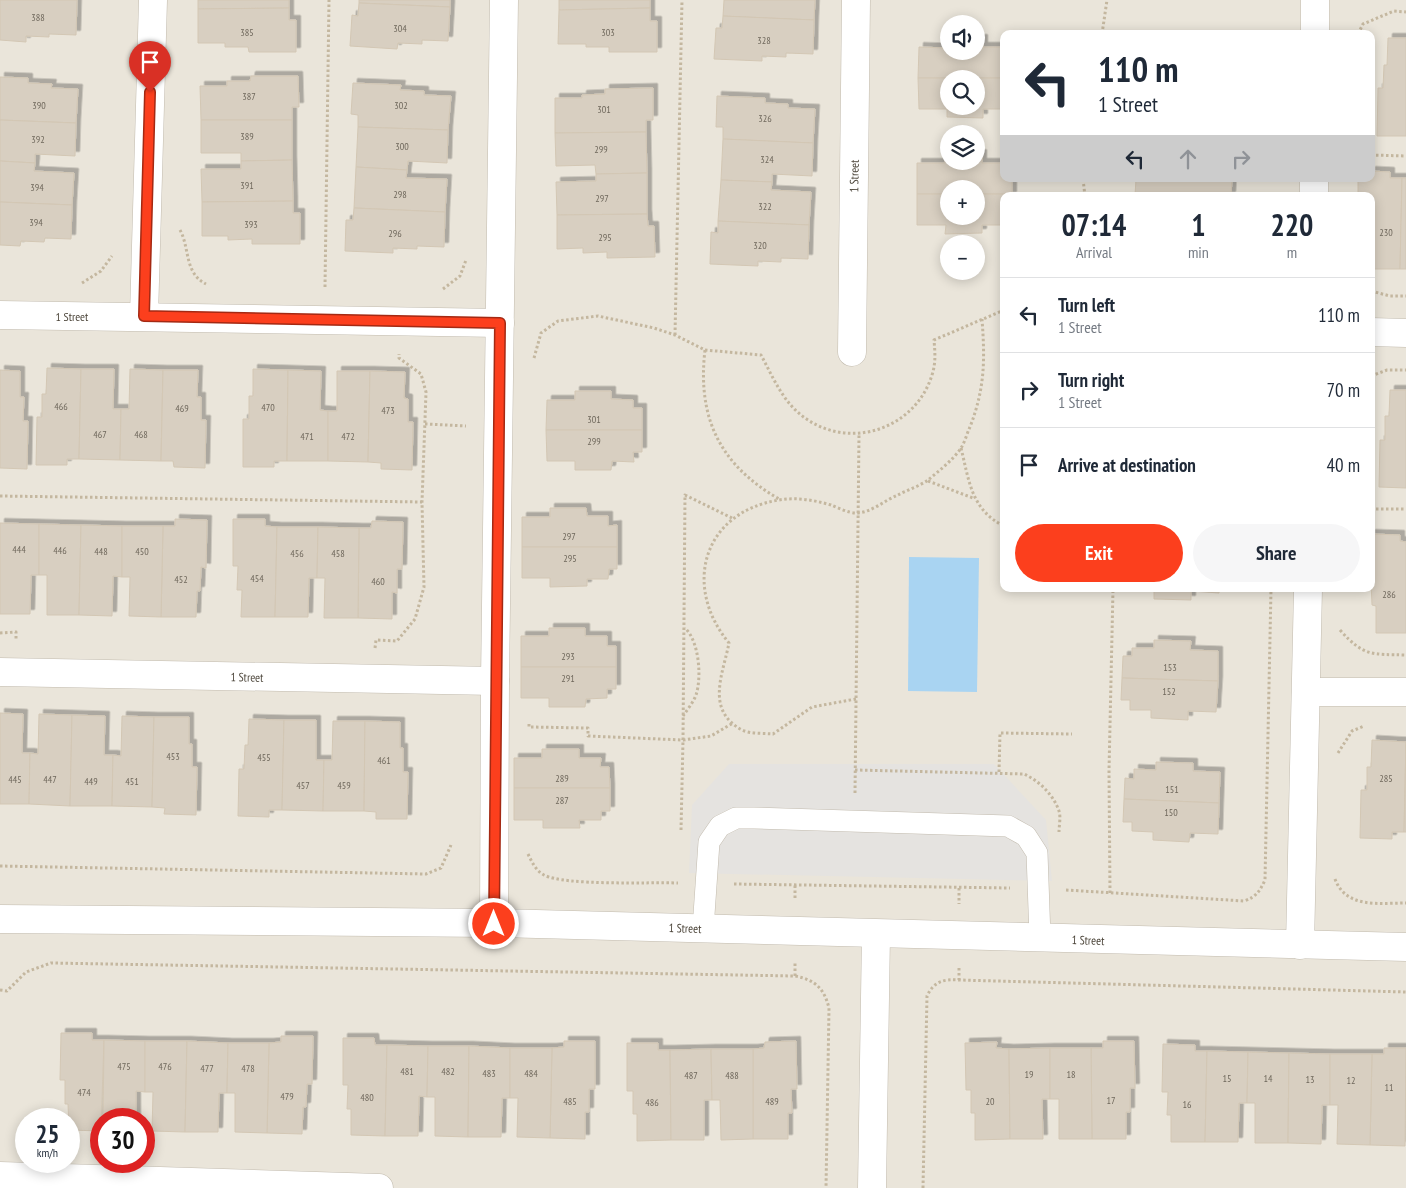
<!DOCTYPE html>
<meta charset="utf-8">
<style>
body{margin:0;font-family:"PT Sans Narrow",sans-serif;background:#f6f6f7;color:#1f2937;height:100vh;display:flex;flex-direction:column;font-size:19px;white-space:nowrap}
*{box-sizing:border-box;margin:0}
p{font-size:16px;color:#747a83}
.icon{flex:none;width:28px;height:28px;fill:none;stroke:currentColor;stroke-width:2;stroke-linecap:round;stroke-linejoin:round}
.map{position:relative;flex:1;overflow:hidden}
.drawer{position:absolute;left:1000px;top:192px;width:375px;height:400px;display:flex;flex-direction:column;background:#fff;border-radius:10px;box-shadow:0 2px 12px #0003}
.drawer>*{flex:none}
.banner{position:absolute;left:1000px;top:30px;width:375px;height:152px;border-radius:10px;box-shadow:0 2px 12px #0003;background:#fff;color:#1f2937;overflow:hidden}
.fabs{position:absolute;left:940px;top:15px;display:grid;gap:10px}
.fabs a{display:grid;place-items:center;width:45px;height:45px;border-radius:50%;background:#fff;box-shadow:0 2px 12px #0003;font-size:25px}
.speed{position:absolute;left:15px;top:1108px;display:flex;gap:10px;font-size:25px;font-weight:700;text-align:center}
.speed>*{display:grid;place-content:center;width:65px;height:65px;border-radius:50%;background:#fff;box-shadow:0 2px 12px #0003;line-height:1}
.speed small{font-size:12px;font-weight:400}
.speed .limit{border:8px solid #d22;background:#fff;color:#111}
.pin{position:absolute;display:grid;place-items:center;width:42px;height:42px;color:#fff;margin:-51px -21px;border-radius:50% 50% 50% 0;rotate:-45deg;box-shadow:0 0 5px #0007}
.pin .icon{rotate:45deg}
.me{position:absolute;width:55px;margin:-28px;rotate:0deg;stroke-linejoin:round;filter:drop-shadow(0 0 4px #0008)}
.turn{display:flex;align-items:center;gap:18px;height:105px;padding:0 15px;font-size:22px}
.turn .icon{width:65px;height:65px;stroke-width:2.5}
.turn b{display:block;font-size:35px;line-height:42px}
.lanes{display:flex;align-items:center;height:48px;padding:0 15px;background:#0003;justify-content:center;gap:25px;direction:ltr}
.lanes .off{opacity:.35}
.eta{display:flex;justify-content:space-evenly;align-items:center;height:85px;text-align:center}
.eta b{font-size:30px;font-weight:600;line-height:35px}
.button{display:flex;gap:10px;margin-top:auto;padding:10px 15px}
.button a{flex:1;height:58px;border-radius:30px;background:#fc3f1d;color:#fff;font-size:20px;font-weight:600;line-height:58px;text-align:center}
.button a+a{background:#f6f6f7;color:#1f2937}
ul{padding:0;list-style:none}
li{display:flex;align-items:center;gap:15px;height:75px;padding:0 15px;border-top:1px solid #e0e1e3}
li div{flex:1}
li b{display:block;font-size:19px}
li em{font-style:normal}
.map>svg:first-child{display:block}
.residential{fill:#eae5da;fill-rule:evenodd}
.parking{fill:#e5e3e0}
.water{fill:#a9d4f2}
.building{fill:#d8cfc1;stroke:#d3c7b4;fill-rule:evenodd;filter:url(#shadow)}
.lines{fill:none;stroke-linecap:round;stroke-linejoin:round}
.lane-casing{stroke:#c2bbae;stroke-width:22}
.street-casing{stroke:#c2bbae;stroke-width:29}
.path{stroke:#c4b79f;stroke-width:3;stroke-dasharray:2.5 2.5;stroke-linecap:butt}
.lane{stroke:#fff;stroke-width:21}
.street{stroke:#fff;stroke-width:28}
.route-casing{stroke:#a42913;stroke-width:12}
.route{stroke:#fc3f1d;stroke-width:9}
.labels{text-anchor:middle;dominant-baseline:central;stroke-width:5;stroke-linejoin:round;paint-order:stroke}
.number-label{font-size:10px;fill:#6e675b}
.street-label{font-size:12px;fill:#4b4439;stroke:#fff}
</style>
<div class="map">
<svg width="1406" height="1188" viewBox="0 0 1406 1188">
<defs>
<filter id="shadow"><feDropShadow dx="4.5" dy="-4.5" stdDeviation="0" flood-color="#0004"/></filter>
</defs>
<rect width="100%" height="100%" fill="#f6f3ec"/>
<!-- residential -->
<path class="residential" d="M0 0H1406V1188H0ZM949 24H976V51H949ZM1004 34H1371V179H1004ZM949 79H976V106H949ZM949 134H976V161H949ZM949 189H976V216H949ZM1004 196H1371V589H1004ZM949 244H976V271H949ZM26 1119H69V1161H26ZM101 1119H144V1161H101Z"/>
<!-- parking -->
<polygon class="parking" points="729,764 994,764 1046,820 1052,881 689,873 692,805"/>
<!-- water -->
<polygon class="water" points="909,557 979,558 977,692 908,691"/>
<!-- building -->
<g class="building">
<polygon points="0,0 77,0 76,35 49,34 49,37 26,36 26,42 0,40"/>
<polygon points="198,0 289,0 289,8 198,9"/>
<polygon points="359,0 450,0 450,7 359,3"/>
<polygon points="559,0 650,0 650,8 559,10"/>
<polygon points="724,0 815,0 814,20 723,16"/>
<polygon points="359,3 450,7 448,41 422,40 422,44 398,43 397,49 350,46 352,15 358,16"/>
<polygon points="289,8 289,20 296,20 296,52 249,52 248,47 225,47 225,43 198,43 198,9"/>
<polygon points="650,8 650,21 657,21 657,52 609,52 609,47 586,47 586,44 558,44 559,10"/>
<polygon points="723,16 814,20 813,54 786,53 786,57 762,56 762,61 714,59 716,28 722,28"/>
<polygon points="1388,38 1406,38 1406,136 1377,136 1378,88 1383,88 1384,65 1387,65"/>
<polygon points="947,39 949,39 949,51 976,51 976,39 983,39 983,47 1004,47 1004,78 918,78 919,47 947,48"/>
<polygon points="251,76 298,76 299,107 292,107 292,120 201,120 200,86 227,86 227,81 250,81"/>
<polygon points="0,77 28,78 28,83 52,84 51,88 78,89 76,123 0,120"/>
<path d="M918 78H1004V109H983V118L947 117V109H919ZM949 79H976V106H949Z"/>
<polygon points="353,83 401,85 400,90 424,91 424,95 451,96 448,130 358,127 358,115 351,114"/>
<polygon points="653,88 653,120 646,120 646,132 555,133 555,98 582,98 582,95 605,94 605,89"/>
<polygon points="717,96 765,98 765,103 788,104 788,108 815,109 813,143 723,139 723,127 716,127"/>
<polygon points="0,120 76,123 75,156 35,154 35,163 0,161"/>
<polygon points="201,120 292,120 292,160 241,161 241,153 201,153"/>
<polygon points="358,127 448,130 447,163 408,161 407,170 356,167"/>
<polygon points="646,132 647,173 596,174 595,165 556,166 555,133"/>
<polygon points="723,139 813,143 812,176 772,174 772,182 721,180"/>
<polygon points="982,154 982,163 1003,163 1004,179 1012,179 1012,194 976,194 976,189 949,189 949,194 917,194 917,163 945,163 945,155 949,155 949,161 976,161 976,155"/>
<polygon points="292,160 293,201 202,202 201,169 241,169 241,161"/>
<polygon points="0,161 35,163 34,171 74,173 72,205 0,202"/>
<polygon points="356,167 407,170 406,178 447,179 445,212 354,208"/>
<polygon points="1371,171 1390,172 1390,178 1402,178 1400,269 1371,269 1371,196 1358,196 1358,179 1371,179"/>
<polygon points="647,173 647,214 557,215 556,182 596,181 596,174"/>
<polygon points="1402,178 1406,178 1406,269 1400,269"/>
<polygon points="1136,179 1232,179 1231,196 1135,195"/>
<polygon points="721,180 772,182 771,190 811,192 809,225 718,221"/>
<polygon points="917,194 949,194 949,216 976,216 976,194 1012,194 1012,196 1004,196 1004,225 982,225 982,233 945,234 946,225 917,225"/>
<polygon points="293,201 293,213 300,213 300,244 252,244 252,239 228,240 228,236 202,236 202,202"/>
<polygon points="0,202 72,205 71,239 45,238 44,242 21,241 20,246 0,245"/>
<polygon points="354,208 445,212 444,247 417,246 417,249 393,248 393,253 345,251 346,220 353,220"/>
<polygon points="647,214 648,226 654,226 655,257 607,258 607,252 583,253 583,248 557,249 557,215"/>
<polygon points="718,221 809,225 808,259 781,258 781,262 758,261 758,266 710,264 711,232 718,233"/>
<polygon points="47,368 81,369 79,459 67,459 67,465 36,465 37,417 42,417 42,394 46,394"/>
<polygon points="81,369 114,369 113,409 121,409 120,460 79,459"/>
<polygon points="130,369 163,370 161,461 120,460 121,409 129,409"/>
<polygon points="253,369 288,370 287,461 274,461 274,467 243,467 243,419 249,419 249,396 253,396"/>
<polygon points="0,370 20,371 20,397 24,397 23,421 28,421 27,469 0,468"/>
<polygon points="163,370 198,370 197,397 201,397 201,420 206,420 205,468 174,467 173,461 161,461"/>
<polygon points="288,370 321,371 320,410 328,411 328,461 287,461"/>
<polygon points="337,371 370,371 368,462 328,461 328,411 337,411"/>
<polygon points="370,371 405,372 404,398 408,399 408,422 413,422 412,470 381,469 381,463 368,462"/>
<polygon points="1390,390 1406,390 1406,488 1379,487 1380,440 1385,440 1385,416 1389,416"/>
<polygon points="575,391 611,391 611,399 633,400 633,408 642,408 642,430 546,430 547,400 575,400"/>
<polygon points="546,430 642,430 642,452 633,452 634,462 612,461 611,470 575,470 575,461 547,461"/>
<polygon points="550,508 586,508 587,516 608,516 608,526 617,525 617,547 522,547 522,517 550,517"/>
<polygon points="175,519 207,520 206,568 201,567 200,591 197,591 196,617 161,617 163,526 175,526"/>
<polygon points="233,519 265,519 265,526 277,527 275,617 241,617 242,590 237,590 238,566 233,566"/>
<polygon points="372,521 403,522 402,569 397,569 397,593 392,592 392,619 358,618 359,528 371,528"/>
<polygon points="0,523 39,524 39,575 31,575 30,614 0,614"/>
<polygon points="39,524 81,525 79,615 47,615 47,575 39,575"/>
<polygon points="81,525 122,526 122,577 113,576 112,616 79,615"/>
<polygon points="122,526 163,526 161,617 129,616 130,577 122,577"/>
<polygon points="277,527 318,527 317,578 309,578 308,617 275,617"/>
<polygon points="318,527 359,528 358,618 324,618 325,578 317,578"/>
<polygon points="1371,534 1400,535 1400,541 1406,542 1406,633 1376,633 1376,606 1372,605 1371,582"/>
<polygon points="522,547 617,547 617,569 609,569 608,579 587,579 587,586 550,587 550,578 522,578"/>
<polygon points="1219,589 1219,593 1191,591 1191,600 1154,599 1154,591 1133,590"/>
<polygon points="549,628 585,628 585,636 607,636 607,646 616,646 616,667 521,667 521,636 549,636"/>
<polygon points="1154,640 1191,641 1190,650 1218,651 1218,681 1122,678 1123,656 1132,656 1132,648 1154,648"/>
<polygon points="521,667 616,667 616,689 607,689 607,698 586,699 585,707 549,707 549,698 521,698"/>
<polygon points="1122,678 1218,681 1216,712 1188,711 1188,720 1151,718 1151,710 1130,710 1130,700 1121,700"/>
<polygon points="0,713 23,714 22,753 30,753 29,804 0,804"/>
<polygon points="39,714 72,715 70,806 29,804 30,753 38,754"/>
<polygon points="72,715 105,716 104,755 113,755 112,806 70,806"/>
<polygon points="122,716 154,717 152,807 112,806 113,755 121,756"/>
<polygon points="154,717 189,717 189,744 192,744 192,767 197,767 196,815 164,814 165,808 152,807"/>
<polygon points="249,719 284,720 282,810 269,810 269,817 238,816 239,769 244,769 245,745 248,745"/>
<polygon points="284,720 316,720 316,760 324,760 323,811 282,810"/>
<polygon points="333,721 365,721 364,811 323,811 324,760 332,760"/>
<polygon points="365,721 400,722 400,748 403,748 403,772 408,772 407,819 376,819 376,812 364,811"/>
<polygon points="1372,740 1406,742 1404,832 1392,832 1392,839 1360,838 1361,790 1367,790 1367,767 1371,767"/>
<polygon points="1406,742 1406,832 1404,832"/>
<polygon points="542,749 579,749 579,758 601,758 600,767 609,767 610,788 514,788 514,758 542,758"/>
<polygon points="1156,762 1193,763 1193,771 1220,772 1219,803 1124,799 1125,778 1134,779 1134,769 1156,770"/>
<polygon points="514,788 610,788 610,811 601,811 601,820 579,820 580,828 543,828 543,820 514,820"/>
<polygon points="1124,799 1219,803 1218,834 1190,833 1189,842 1153,840 1153,832 1132,831 1132,822 1123,822"/>
<polygon points="61,1033 92,1033 92,1040 104,1040 101,1131 69,1130 68,1104 65,1104 65,1080 60,1080"/>
<polygon points="281,1036 313,1036 312,1084 307,1084 306,1107 303,1107 302,1134 267,1133 269,1043 281,1042"/>
<polygon points="343,1038 374,1038 375,1045 387,1045 385,1136 351,1135 351,1109 347,1109 348,1085 343,1085"/>
<polygon points="104,1040 145,1041 145,1092 136,1091 136,1119 103,1119"/>
<polygon points="145,1041 187,1041 185,1132 152,1131 153,1092 145,1092"/>
<polygon points="187,1041 228,1043 227,1093 219,1093 218,1132 185,1132"/>
<polygon points="564,1041 595,1041 595,1089 589,1089 589,1112 585,1112 585,1139 550,1138 552,1048 564,1047"/>
<polygon points="796,1041 797,1089 791,1089 792,1113 788,1113 788,1139 753,1139 753,1049 764,1048 765,1042"/>
<polygon points="1103,1041 1134,1041 1135,1088 1130,1088 1130,1112 1126,1112 1126,1139 1092,1139 1091,1048 1103,1048"/>
<polygon points="997,1042 996,1048 1009,1049 1010,1139 975,1140 975,1113 971,1113 971,1090 966,1090 965,1043"/>
<polygon points="228,1043 269,1043 267,1133 235,1132 235,1093 227,1093"/>
<polygon points="627,1043 658,1043 658,1050 670,1050 671,1140 637,1141 637,1114 633,1114 633,1091 627,1091"/>
<polygon points="1163,1044 1195,1045 1195,1051 1207,1051 1205,1142 1171,1142 1171,1115 1167,1115 1168,1092 1162,1092"/>
<polygon points="387,1045 428,1046 427,1097 419,1096 418,1136 385,1136"/>
<polygon points="428,1046 469,1046 468,1137 435,1136 435,1097 427,1097"/>
<polygon points="469,1046 510,1048 510,1098 502,1098 501,1137 468,1137"/>
<polygon points="510,1048 552,1048 550,1138 517,1137 518,1098 510,1098"/>
<polygon points="1050,1048 1050,1099 1042,1099 1043,1139 1010,1139 1009,1049"/>
<polygon points="1050,1048 1091,1048 1092,1139 1059,1139 1059,1099 1050,1099"/>
<polygon points="1384,1048 1406,1048 1405,1146 1370,1145 1372,1054 1384,1054"/>
<polygon points="711,1049 712,1100 704,1100 704,1140 671,1140 670,1050"/>
<polygon points="711,1049 753,1049 753,1139 721,1140 720,1100 712,1100"/>
<polygon points="1207,1051 1248,1052 1247,1103 1239,1103 1238,1142 1205,1142"/>
<polygon points="1248,1052 1289,1053 1288,1143 1255,1143 1255,1103 1247,1103"/>
<polygon points="1289,1053 1330,1054 1330,1105 1322,1105 1321,1144 1288,1143"/>
<polygon points="1330,1054 1372,1054 1370,1145 1337,1144 1338,1105 1330,1105"/>
</g>
<g class="lines">
<!-- lane casing -->
<g class="lane-casing">
<polyline id="lane" points="703,929 709,842 720,826 736,818 754,818 1008,826 1026,836 1037,853 1040,938"/>
</g>
<!-- street casing -->
<g class="street-casing">
<g id="street">
<polyline points="1315,34 1315,0"/>
<polyline points="1314,196 1314,179"/>
<polyline points="0,315 500,323"/>
<polyline points="144,316 153,0"/>
<polyline points="1371,332 1406,333"/>
<polyline points="852,352 856,0"/>
<polyline points="0,672 495,681"/>
<polyline points="1306,692 1406,692"/>
<polyline points="0,919 494,923 1406,947"/>
<polyline points="494,923 495,681 504,0"/>
<polyline points="1300,945 1308,589"/>
<polyline points="0,1176 379,1188"/>
<polyline points="872,1188 876,934"/>
</g>
</g>
<!-- path -->
<g class="path">
<polyline points="1102,34 1107,0"/>
<polyline points="1358,34 1363,24 1394,11 1406,12"/>
<polyline points="1371,155 1406,156"/>
<polyline points="1083,179 1085,196"/>
<path d="M180 230C190 248 184 273 206 284"/>
<polyline points="82,283 101,271 112,256"/>
<polyline points="325,287 329,0"/>
<polyline points="443,289 460,276 466,260"/>
<polyline points="1371,291 1390,296 1406,296"/>
<polyline points="675,335 682,0"/>
<path d="M705 350C697 418 720 465 779 499"/>
<path d="M534 358 541 333 558 321 598 316 654 328 675 335 705 350 761 355C774 379 784 405 808 420 854 450 916 427 932 375 936 363 935 352 934 340L1004 310"/>
<polyline points="1371,376 1387,370 1406,370"/>
<polyline points="425,424 466,426"/>
<path d="M961 448C969 480 971 510 1004 526"/>
<polyline points="928,481 973,498"/>
<polyline points="0,496 422,502"/>
<polyline points="1371,509 1406,509"/>
<path d="M1340 630C1364 657 1372 654 1406 655"/>
<polyline points="0,633 16,632 16,640"/>
<polyline points="375,648 376,640 397,641 415,619 424,587 422,502 426,392 421,374 399,358 399,354"/>
<path d="M856 699 812 707 773 734C763 733 750 734 742 730 705 710 723 674 729 643 682 586 703 512 779 500 796 497 814 500 831 505 838 508 849 513 856 513 871 513 885 500 898 495 907 490 920 486 928 480 939 471 954 459 961 448 965 442 967 433 970 427 985 388 985 360 982 319"/>
<path d="M683 716C687 710 693 703 696 695 702 677 699 641 685 628"/>
<polyline points="529,724 529,727 588,728 588,736 683,740 685,495 732,518"/>
<polyline points="1338,753 1352,731 1364,726"/>
<path d="M855 770 1024 774C1039 781 1053 794 1059 811 1061 817 1059 826 1059 832"/>
<polyline points="999,772 1000,733 1072,734"/>
<polyline points="855,793 859,435"/>
<polyline points="681,830 683,740 711,736 733,723"/>
<path d="M528 854C532 862 536 871 544 875 565 886 650 882 678 883"/>
<polyline points="0,866 426,874 441,868 451,845"/>
<path d="M1335 879C1346 909 1380 903 1406 903"/>
<polyline points="734,884 1010,888"/>
<polyline points="959,888 959,904"/>
<path d="M1066 890 1244 901C1256 897 1260 891 1265 880L1271 589"/>
<polyline points="1110,893 1109,771 1113,589"/>
<polyline points="795,898 795,885"/>
<polyline points="959,968 959,980"/>
<polyline points="795,976 795,962"/>
<path d="M0 990 7 991 26 972 51 963 795 976C815 980 824 988 829 1008L826 1188"/>
<path d="M923 1188 927 996C934 981 944 979 959 980L1406 992"/>
</g>
<!-- lane -->
<use href="#lane" class="lane"/>
<!-- street -->
<use href="#street" class="street"/>
</g>
<g class="lines">
<!-- route casing -->
<g class="route-casing">
<polyline id="route" points="150,92 144,316 500,323 494,924"/>
</g>
<!-- route -->
<use href="#route" class="route"/>
</g>
<g class="labels">
<!-- number labels -->
<g class="number-label">
<text x="38" y="17">388</text>
<text x="400" y="28">304</text>
<text x="247" y="32">385</text>
<text x="608" y="32">303</text>
<text x="764" y="40">328</text>
<text x="249" y="96">387</text>
<text x="39" y="105">390</text>
<text x="401" y="105">302</text>
<text x="604" y="109">301</text>
<text x="765" y="118">326</text>
<text x="247" y="136">389</text>
<text x="38" y="139">392</text>
<text x="402" y="146">300</text>
<text x="601" y="149">299</text>
<text x="767" y="159">324</text>
<text x="247" y="185">391</text>
<text x="37" y="187">394</text>
<text x="400" y="194">298</text>
<text x="602" y="198">297</text>
<text x="765" y="206">322</text>
<text x="36" y="222">394</text>
<text x="251" y="224">393</text>
<text x="1386" y="232">230</text>
<text x="395" y="233">296</text>
<text x="605" y="237">295</text>
<text x="760" y="245">320</text>
<text x="61" y="406">466</text>
<text x="268" y="407">470</text>
<text x="182" y="408">469</text>
<text x="388" y="410">473</text>
<text x="594" y="419">301</text>
<text x="100" y="434">467</text>
<text x="141" y="434">468</text>
<text x="307" y="436">471</text>
<text x="348" y="436">472</text>
<text x="594" y="441">299</text>
<text x="569" y="536">297</text>
<text x="19" y="549">444</text>
<text x="60" y="550">446</text>
<text x="101" y="551">448</text>
<text x="142" y="551">450</text>
<text x="297" y="553">456</text>
<text x="338" y="553">458</text>
<text x="570" y="558">295</text>
<text x="257" y="578">454</text>
<text x="181" y="579">452</text>
<text x="378" y="581">460</text>
<text x="1389" y="594">286</text>
<text x="568" y="656">293</text>
<text x="1170" y="667">153</text>
<text x="568" y="678">291</text>
<text x="1169" y="691">152</text>
<text x="173" y="756">453</text>
<text x="264" y="757">455</text>
<text x="384" y="760">461</text>
<text x="562" y="778">289</text>
<text x="1386" y="778">285</text>
<text x="15" y="779">445</text>
<text x="50" y="779">447</text>
<text x="91" y="781">449</text>
<text x="132" y="781">451</text>
<text x="303" y="785">457</text>
<text x="344" y="785">459</text>
<text x="1172" y="789">151</text>
<text x="562" y="800">287</text>
<text x="1171" y="812">150</text>
<text x="124" y="1066">475</text>
<text x="165" y="1066">476</text>
<text x="207" y="1068">477</text>
<text x="248" y="1068">478</text>
<text x="407" y="1071">481</text>
<text x="448" y="1071">482</text>
<text x="489" y="1073">483</text>
<text x="531" y="1073">484</text>
<text x="1029" y="1074">19</text>
<text x="1071" y="1074">18</text>
<text x="691" y="1075">487</text>
<text x="732" y="1075">488</text>
<text x="1227" y="1078">15</text>
<text x="1268" y="1078">14</text>
<text x="1310" y="1079">13</text>
<text x="1351" y="1080">12</text>
<text x="1389" y="1087">11</text>
<text x="84" y="1092">474</text>
<text x="287" y="1096">479</text>
<text x="367" y="1097">480</text>
<text x="1111" y="1100">17</text>
<text x="570" y="1101">485</text>
<text x="772" y="1101">489</text>
<text x="990" y="1101">20</text>
<text x="652" y="1102">486</text>
<text x="1187" y="1104">16</text>
</g>
<!-- street labels -->
<g class="street-label">
<text transform="translate(854 176) rotate(-89)">1 Street</text>
<text x="72" y="316">1 Street</text>
<text transform="translate(247 677) rotate(1)">1 Street</text>
<text transform="translate(685 928) rotate(2)">1 Street</text>
<text transform="translate(1088 940) rotate(2)">1 Street</text>
</g>
</g>
</svg>
<div class="fabs">
<a><svg class="icon" aria-label="sound" viewBox="0 0 24 24"><path d="M4 9h4l5-4v14l-5-4H4zM17 9q2 3 0 6"/></svg></a>
<a><svg class="icon" aria-label="search" viewBox="0 0 24 24"><circle cx="10" cy="10" r="6"/><path d="M15 15l6 6"/></svg></a>
<a><svg class="icon" aria-label="layers" viewBox="0 0 24 24"><path d="M12 4l9 5-9 5-9-5zM3 14l9 5 9-5"/></svg></a>
<a>+</a>
<a>−</a>
</div>
<div class="speed"><div>25<small>km/h</small></div><div class="limit">30</div></div>
<div class="pin" style="left:150px;top:92px;background:#d93025"><svg class="icon" aria-label="arrive" viewBox="0 0 24 24"><path d="M6 21V4h12l-3 4 3 4H6"/></svg></div>
<svg class="me" style="left:494px;top:924px" viewBox="-20 -20 40 40"><circle r="17" fill="#fc3f1d" stroke="#fff" stroke-width="3"/><path d="M0-11L8 9 0 5-8 9z" fill="#fff"/></svg>
<div class="banner">
<div class="turn"><svg class="icon" aria-label="left" viewBox="0 0 24 24"><path d="M17 20v-9H6M10 6l-5 5 5 5"/></svg><div><b>110 m</b>1 Street</div></div>
<div class="lanes"><svg class="icon" aria-label="left" viewBox="0 0 24 24"><path d="M17 20v-9H6M10 6l-5 5 5 5"/></svg><svg class="icon off" aria-label="ahead" viewBox="0 0 24 24"><path d="M12 20V5M6 11l6-6 6 6"/></svg><svg class="icon off" aria-label="right" viewBox="0 0 24 24"><path d="M7 20v-9h11M14 6l5 5-5 5"/></svg></div>
</div>
<section class="drawer">
<div class="eta">
<div><b>07:14</b><p>Arrival</p></div>
<div><b>1</b><p>min</p></div>
<div><b>220</b><p>m</p></div>
</div>
<ul>
<li><svg class="icon" aria-label="left" viewBox="0 0 24 24"><path d="M17 20v-9H6M10 6l-5 5 5 5"/></svg><div><b>Turn left</b><p>1 Street</p></div><em>110 m</em></li>
<li><svg class="icon" aria-label="right" viewBox="0 0 24 24"><path d="M7 20v-9h11M14 6l5 5-5 5"/></svg><div><b>Turn right</b><p>1 Street</p></div><em>70 m</em></li>
<li><svg class="icon" aria-label="arrive" viewBox="0 0 24 24"><path d="M6 21V4h12l-3 4 3 4H6"/></svg><div><b>Arrive at destination</b></div><em>40 m</em></li>
</ul>
<div class="button"><a>Exit</a><a>Share</a></div>
</section>
</div>
